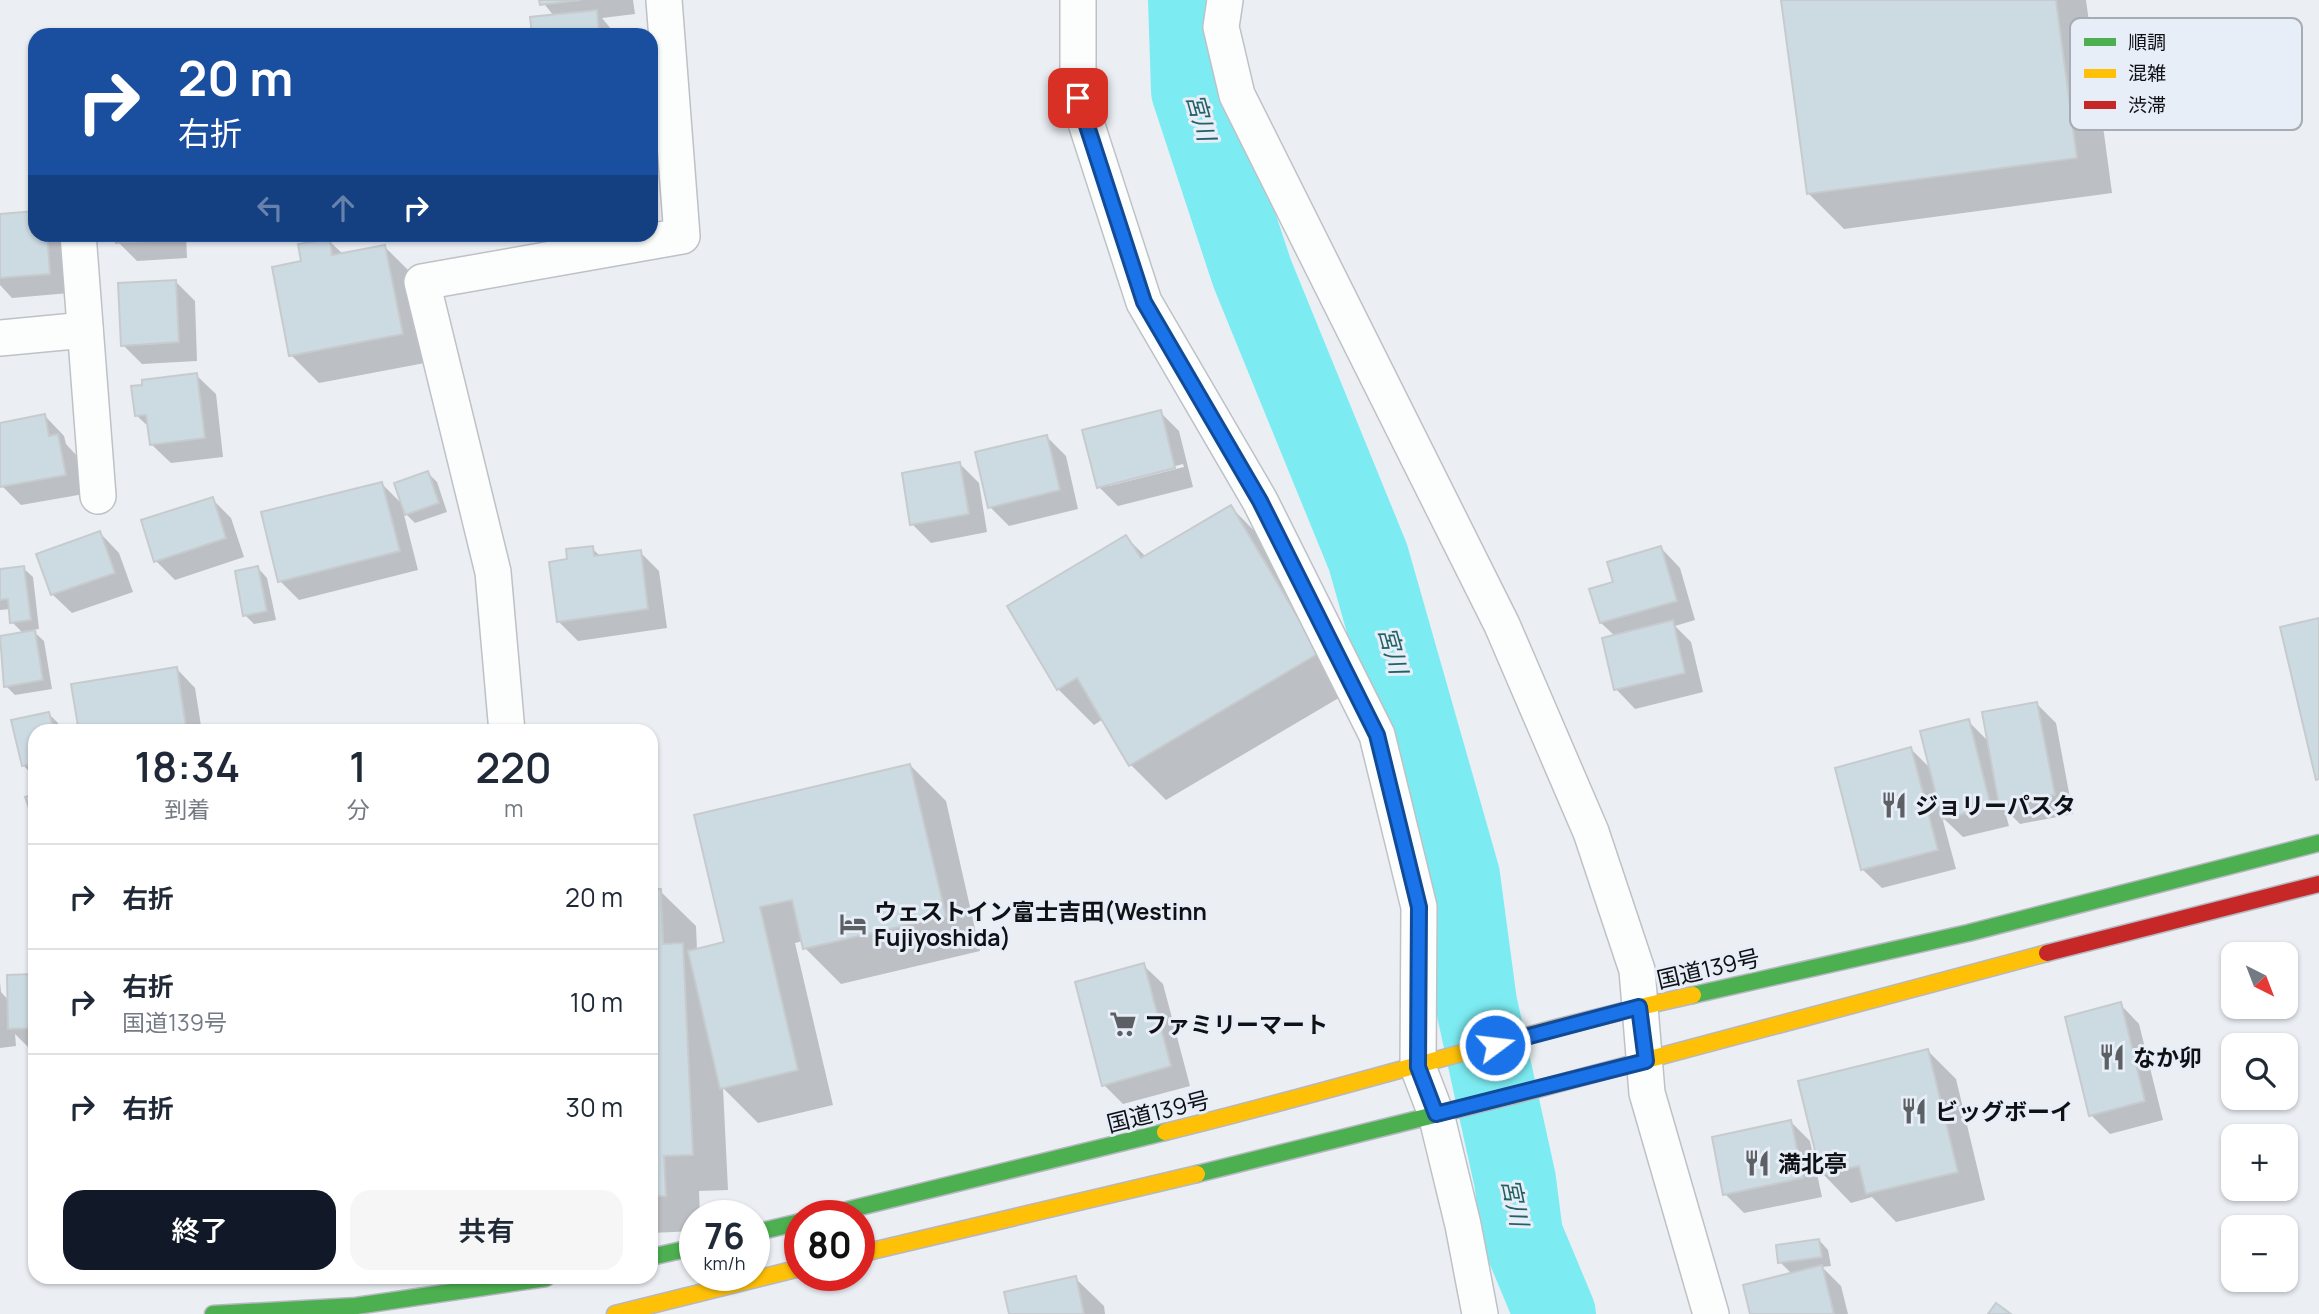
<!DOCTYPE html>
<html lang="ja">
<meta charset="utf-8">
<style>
body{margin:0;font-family:Manrope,"Noto Sans JP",sans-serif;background:#f6f6f7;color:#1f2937;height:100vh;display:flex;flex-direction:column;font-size:26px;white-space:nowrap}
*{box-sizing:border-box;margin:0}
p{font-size:23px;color:#747a83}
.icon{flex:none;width:38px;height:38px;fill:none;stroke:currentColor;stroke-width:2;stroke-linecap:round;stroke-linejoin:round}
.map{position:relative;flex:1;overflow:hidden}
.panel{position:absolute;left:28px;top:724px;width:630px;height:560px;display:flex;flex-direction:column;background:#fff;border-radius:21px;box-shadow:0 2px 5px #0004}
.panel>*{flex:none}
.hud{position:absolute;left:28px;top:28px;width:630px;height:214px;border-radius:21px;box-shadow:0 2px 5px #0004;background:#1a4fa0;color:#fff;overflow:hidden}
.needle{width:46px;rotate:138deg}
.tools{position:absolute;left:2221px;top:942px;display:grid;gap:14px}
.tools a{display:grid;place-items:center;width:77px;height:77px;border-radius:14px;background:#fff;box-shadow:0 2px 5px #0004;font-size:35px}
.speed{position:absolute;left:679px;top:1200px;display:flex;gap:14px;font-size:35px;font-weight:700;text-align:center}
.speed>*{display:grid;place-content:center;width:91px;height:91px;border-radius:50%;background:#fff;box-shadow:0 2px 5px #0004;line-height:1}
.speed small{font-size:18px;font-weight:400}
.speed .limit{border:10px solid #d22;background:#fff;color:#111}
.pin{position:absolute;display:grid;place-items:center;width:60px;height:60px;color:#fff;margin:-30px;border-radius:14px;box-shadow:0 4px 10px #0006}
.me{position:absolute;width:77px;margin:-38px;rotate:75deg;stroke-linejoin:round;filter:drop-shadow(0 0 5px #0008)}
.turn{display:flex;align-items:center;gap:24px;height:147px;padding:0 35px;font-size:32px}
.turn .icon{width:91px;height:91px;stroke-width:2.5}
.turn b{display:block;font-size:49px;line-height:60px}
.lanes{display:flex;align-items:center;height:66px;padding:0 35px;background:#0003;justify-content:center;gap:35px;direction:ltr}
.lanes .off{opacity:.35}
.eta{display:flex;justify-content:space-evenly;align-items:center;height:119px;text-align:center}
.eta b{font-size:42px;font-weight:600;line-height:49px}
.cta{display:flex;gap:14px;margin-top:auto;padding:14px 35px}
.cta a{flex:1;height:80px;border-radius:21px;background:#111827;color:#fff;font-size:28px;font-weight:600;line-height:80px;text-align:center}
.cta a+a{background:#f6f6f7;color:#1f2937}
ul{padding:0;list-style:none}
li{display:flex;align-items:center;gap:21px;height:105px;padding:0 35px;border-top:2px solid #e0e1e3}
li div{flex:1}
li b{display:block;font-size:26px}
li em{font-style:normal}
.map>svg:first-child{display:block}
.shadow{fill:#0003;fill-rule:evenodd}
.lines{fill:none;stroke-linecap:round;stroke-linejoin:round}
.river{stroke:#7cecf2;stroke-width:82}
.building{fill:#ccdae2;stroke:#c7cbce;stroke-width:2}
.street-casing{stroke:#bec1c5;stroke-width:38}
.fast-casing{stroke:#b6b7c1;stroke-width:19}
.slow-casing{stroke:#b6b7c1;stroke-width:19}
.jam-casing{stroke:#b6b7c1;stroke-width:19}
.street{stroke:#fcfdfd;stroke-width:35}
.fast{stroke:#4caf50;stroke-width:16}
.slow{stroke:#ffc107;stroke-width:16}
.jam{stroke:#c62828;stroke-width:16}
.route-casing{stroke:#114b97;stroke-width:18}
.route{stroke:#1a73e8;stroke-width:12}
.labels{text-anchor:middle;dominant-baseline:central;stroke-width:6;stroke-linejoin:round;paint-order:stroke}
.poi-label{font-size:23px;font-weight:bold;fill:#0f1115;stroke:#e7eef8;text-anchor:start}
.street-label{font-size:23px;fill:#0f1115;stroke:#e7eef8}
.water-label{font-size:24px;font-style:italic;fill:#226164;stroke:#e7eef8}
.key{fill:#e7eef8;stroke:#a6acb4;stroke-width:2}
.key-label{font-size:19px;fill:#0f1115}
</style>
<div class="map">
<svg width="2319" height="1314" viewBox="0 0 2319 1314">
<rect width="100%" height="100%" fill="#ebeff4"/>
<!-- shadow -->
<g class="shadow">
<polygon points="541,0 633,0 635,14 602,18 616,35 534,35 554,16"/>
<polygon points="1783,0 2086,0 2112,193 1844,229 1809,194"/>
<polygon points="35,213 35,234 64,234 69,293 12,298 0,285 0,216"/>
<polygon points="118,234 186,234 187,258 137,261 118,242"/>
<polygon points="532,234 621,234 551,256"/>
<polygon points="329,241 343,254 385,247 413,275 430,362 319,383 291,355 303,262"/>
<polygon points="176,282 195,301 197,361 142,364 123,345"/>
<polygon points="196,375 216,394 223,457 171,463 151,444 150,428 136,415"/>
<path d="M1160 412 1179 431 1193 487 1118 506 1099 487ZM1183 464 1184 467 1109 486V483Z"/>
<polygon points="45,416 64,436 66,444 77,456 84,494 21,505 2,486 0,425"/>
<polygon points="1047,437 1066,456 1078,509 1009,526 990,507"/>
<polygon points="960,464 979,483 987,532 931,543 912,524"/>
<polygon points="428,473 437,482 447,512 415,523 403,511 418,570 299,600 280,581 382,484 403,505"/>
<polygon points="212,499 231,518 244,557 175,580 156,561"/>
<polygon points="1231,507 1266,543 1354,689 1166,800 1131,765 1103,719 1094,725 1058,689 1126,537 1146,557"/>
<polygon points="100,533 119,553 133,592 72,613 52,594"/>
<polygon points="592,548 601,557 640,552 659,571 667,628 578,641 558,621 569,561"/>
<polygon points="1661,548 1680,568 1695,620 1675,626 1691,642 1703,692 1635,709 1616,689 1615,636 1601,623"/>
<polygon points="23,568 33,577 39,629 32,630 44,641 52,689 15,695 6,686 0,638 24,634 12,622 10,609 0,610 0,571"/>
<polygon points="258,568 267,578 276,620 254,624 245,615"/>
<polygon points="176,668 195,688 202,732 81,732"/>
<polygon points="2037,704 2056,723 2073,814 2020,824 2004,808 2009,826 1963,837 1942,817 1956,869 1882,888 1862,869 1911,749 1932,770 1968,721 1990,743"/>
<polygon points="49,714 58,723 60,732 35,732 33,775 23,765 14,721"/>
<polygon points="910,765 946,801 980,951 841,984 805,948 803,941 795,943 833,1105 758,1123 723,1088 728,1190 699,1191 700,1216 695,1216 695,1231 651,1233 651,891 660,891 696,926 697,950 726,943 696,816"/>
<polygon points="1143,965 1163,984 1190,1086 1123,1104 1104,1085"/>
<polygon points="35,976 35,1054 15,1034 16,1046 0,1048 0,982 1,992 9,1001"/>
<polygon points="2120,1004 2139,1024 2163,1120 2110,1134 2091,1115"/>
<polygon points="1928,1051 1956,1079 1985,1200 1896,1222 1872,1197 1851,1203 1823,1174"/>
<polygon points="1791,1122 1810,1141 1822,1197 1744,1213 1725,1194"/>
<polygon points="1819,1240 1828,1250 1831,1266 1822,1267 1841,1286 1848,1314 1751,1314 1792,1274 1780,1262"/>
<polygon points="1075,1278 1104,1306 1105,1314 1011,1314"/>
</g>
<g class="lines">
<!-- river -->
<polyline class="river" points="1189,0 1192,91 1252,273 1368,557 1459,876 1476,1003 1515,1180 1522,1235 1555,1314"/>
</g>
<!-- building -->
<g class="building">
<polygon points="539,0 581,0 540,5"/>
<polygon points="1781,0 2056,0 2077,158 1807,194"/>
<polygon points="597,10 599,35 532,35 530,17"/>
<polygon points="35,211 35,234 47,234 50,274 0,278 0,214"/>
<polygon points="116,234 168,234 169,240 116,243"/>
<polygon points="330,239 332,255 385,245 403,334 289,356 272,267 301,261 298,244"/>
<polygon points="176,280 179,342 121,346 118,283"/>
<polygon points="197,373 205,438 150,445 146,415 135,416 131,386 142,385 142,380"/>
<polygon points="1161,410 1175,468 1097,488 1082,430"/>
<polygon points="45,414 49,436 58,434 66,475 0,487 0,423"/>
<polygon points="1047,435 1060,490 988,508 975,452"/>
<polygon points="960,462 969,514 910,525 902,473"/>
<polygon points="428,471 439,503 405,515 394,483"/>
<polygon points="382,482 400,551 278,582 261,512"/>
<polygon points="213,497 226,538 154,562 141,520"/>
<polygon points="1231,505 1319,653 1129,766 1077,678 1057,690 1007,606 1126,535 1141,558"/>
<polygon points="100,531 115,573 51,595 36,554"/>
<polygon points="593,546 594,556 641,550 648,609 557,622 549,562 567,559 566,549"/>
<polygon points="1661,546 1677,601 1600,623 1589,589 1613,582 1607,562"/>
<polygon points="24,566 31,620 10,623 8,599 0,600 0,569"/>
<polygon points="258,566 267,611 243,616 235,571"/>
<polygon points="2319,618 2319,779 2316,780 2280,627"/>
<polygon points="1673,620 1685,673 1614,690 1602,638"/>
<polygon points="35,630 43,680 4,687 0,636"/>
<polygon points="177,667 186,727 158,732 79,732 71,684"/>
<polygon points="2037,702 2055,795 1999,805 1982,712"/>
<polygon points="49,712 54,732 35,732 35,763 22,766 11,720"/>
<polygon points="1969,719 1991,807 1942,819 1920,731"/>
<polygon points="1911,747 1938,850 1861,870 1835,768"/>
<polygon points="910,764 946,916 803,949 792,900 760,907 798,1070 720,1089 688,951 724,942 694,815"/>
<polygon points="35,794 35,825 25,797"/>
<polygon points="651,889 661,889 663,944 683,943 693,1155 664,1156 666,1196 651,1196"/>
<polygon points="1144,963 1171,1066 1102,1086 1075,982"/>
<polygon points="35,974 35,1028 8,1029 7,975"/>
<polygon points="2121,1002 2145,1101 2089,1116 2065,1017"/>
<polygon points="1928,1049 1958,1172 1866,1194 1859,1166 1821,1175 1798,1081"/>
<polygon points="1791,1120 1803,1178 1723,1195 1712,1137"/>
<polygon points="1819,1239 1822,1257 1778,1263 1776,1245"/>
<polygon points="1822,1265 1834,1314 1750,1314 1743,1285"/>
<polygon points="1076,1276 1084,1314 1009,1314 1004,1292"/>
<polygon points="1996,1303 2011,1314 1988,1314"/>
</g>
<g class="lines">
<!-- street casing -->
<g class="street-casing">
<g id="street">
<polyline points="1078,0 1078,98 1144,302 1260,501 1377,735 1419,907 1418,1067 1436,1114 1463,1225 1480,1314"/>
<polyline points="1225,0 1221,27 1237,95 1502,625 1591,832 1637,970 1647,1093 1711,1314"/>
<polyline points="78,234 98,496"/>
<polyline points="0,338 85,330"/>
<polyline points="507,732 493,572 422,282 682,236 664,0"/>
</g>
</g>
<!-- fast casing -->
<g class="fast-casing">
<g id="fast">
<polyline points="1693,995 1968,933 2319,843"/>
<polyline points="1197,1174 1515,1095"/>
<polyline points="823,1216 1165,1132"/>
<polyline points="754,1233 800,1222"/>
<polyline points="651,1257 695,1247"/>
<polyline points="213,1314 356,1306 546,1278"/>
</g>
</g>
<!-- slow casing -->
<g class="slow-casing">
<g id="slow">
<polyline points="1515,1095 2047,953"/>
<path d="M1165 1132C1342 1089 1515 1034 1693 995"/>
<polyline points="859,1254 1197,1174"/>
<polyline points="615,1314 800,1268"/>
</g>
</g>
<!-- jam casing -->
<g class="jam-casing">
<polyline id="jam" points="2047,953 2319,884"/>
</g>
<!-- street -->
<use href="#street" class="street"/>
<!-- fast -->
<use href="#fast" class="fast"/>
<!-- slow -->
<use href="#slow" class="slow"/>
<!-- jam -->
<use href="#jam" class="jam"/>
</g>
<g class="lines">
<!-- route casing -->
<g class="route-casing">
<polyline id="route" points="1078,98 1144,302 1260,501 1377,735 1419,907 1418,1067 1436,1114 1646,1061 1639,1007 1495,1045"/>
</g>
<!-- route -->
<use href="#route" class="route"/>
</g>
<!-- icons -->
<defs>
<g id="restaurant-bare" transform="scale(2.1)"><path d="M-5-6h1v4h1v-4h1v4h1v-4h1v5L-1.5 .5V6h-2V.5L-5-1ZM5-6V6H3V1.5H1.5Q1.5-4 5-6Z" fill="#5c5f63" stroke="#e7eef8" stroke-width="2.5" paint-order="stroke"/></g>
<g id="hotel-bare" transform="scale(2.1)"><path d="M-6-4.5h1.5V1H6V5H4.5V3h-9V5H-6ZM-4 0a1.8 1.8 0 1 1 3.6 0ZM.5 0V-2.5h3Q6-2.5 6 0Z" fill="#5c5f63" stroke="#e7eef8" stroke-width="2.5" paint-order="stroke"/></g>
<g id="supermarket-bare" transform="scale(2.1)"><path d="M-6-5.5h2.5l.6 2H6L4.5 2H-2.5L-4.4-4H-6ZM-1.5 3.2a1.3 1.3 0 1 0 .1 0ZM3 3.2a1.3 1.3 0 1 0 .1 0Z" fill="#5c5f63" stroke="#e7eef8" stroke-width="2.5" paint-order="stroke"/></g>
</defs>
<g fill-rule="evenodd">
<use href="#restaurant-bare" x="1894" y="805"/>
<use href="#hotel-bare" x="853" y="924"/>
<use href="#supermarket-bare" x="1123" y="1024"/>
<use href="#restaurant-bare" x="2112" y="1057"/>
<use href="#restaurant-bare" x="1914" y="1111"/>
<use href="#restaurant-bare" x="1757" y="1163"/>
</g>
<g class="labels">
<!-- poi labels -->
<g class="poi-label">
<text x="1915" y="805">ジョリーパスタ</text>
<text x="874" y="911">ウェストイン富士吉田(Westinn<tspan x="874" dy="26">Fujiyoshida)</tspan></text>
<text x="1144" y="1024">ファミリーマート</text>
<text x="2133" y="1057">なか卯</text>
<text x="1935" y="1111">ビッグボーイ</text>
<text x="1778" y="1163">満北亭</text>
</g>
<!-- street labels -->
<g class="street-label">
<text transform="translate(1708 968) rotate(-13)">国道139号</text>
<text transform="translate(1158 1111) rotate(-14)">国道139号</text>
</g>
<!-- water labels -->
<g class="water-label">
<text transform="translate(1202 117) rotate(74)">宮川</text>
<text transform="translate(1394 650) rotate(74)">宮川</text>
<text transform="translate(1516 1202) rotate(78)">宮川</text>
</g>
</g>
<!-- legend -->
<rect x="2070" y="18" width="232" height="112" rx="10" class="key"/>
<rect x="2084" y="38" width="32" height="8" fill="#4caf50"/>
<rect x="2084" y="69" width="32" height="9" fill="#ffc107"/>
<rect x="2084" y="101" width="32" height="8" fill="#c62828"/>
<g class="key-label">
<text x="2128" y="49">順調</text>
<text x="2128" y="80">混雑</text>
<text x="2128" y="112">渋滞</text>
</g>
</svg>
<div class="tools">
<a><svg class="needle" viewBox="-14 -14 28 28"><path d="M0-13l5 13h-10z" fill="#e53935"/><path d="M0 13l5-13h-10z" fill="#747a83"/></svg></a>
<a><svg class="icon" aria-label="search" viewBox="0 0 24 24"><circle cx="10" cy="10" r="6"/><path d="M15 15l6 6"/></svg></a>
<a>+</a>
<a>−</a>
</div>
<div class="speed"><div>76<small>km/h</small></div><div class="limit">80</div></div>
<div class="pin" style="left:1078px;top:98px;background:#d93025"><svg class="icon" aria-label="arrive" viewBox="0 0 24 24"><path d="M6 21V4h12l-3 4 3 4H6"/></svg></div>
<svg class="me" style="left:1495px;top:1045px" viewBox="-20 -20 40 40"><circle r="17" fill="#1a73e8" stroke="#fff" stroke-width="3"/><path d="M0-11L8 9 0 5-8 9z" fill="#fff"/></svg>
<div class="hud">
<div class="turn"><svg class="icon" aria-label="right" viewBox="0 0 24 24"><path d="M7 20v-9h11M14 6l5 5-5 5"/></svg><div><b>20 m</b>右折</div></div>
<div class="lanes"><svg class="icon off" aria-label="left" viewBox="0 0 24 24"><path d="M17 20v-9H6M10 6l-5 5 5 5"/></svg><svg class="icon off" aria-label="ahead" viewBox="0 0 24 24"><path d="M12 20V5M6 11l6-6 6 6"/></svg><svg class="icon" aria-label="right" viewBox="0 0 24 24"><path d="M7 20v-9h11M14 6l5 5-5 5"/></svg></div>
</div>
<section class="panel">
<div class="eta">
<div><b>18:34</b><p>到着</p></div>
<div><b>1</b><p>分</p></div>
<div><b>220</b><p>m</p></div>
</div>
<ul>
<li><svg class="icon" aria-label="right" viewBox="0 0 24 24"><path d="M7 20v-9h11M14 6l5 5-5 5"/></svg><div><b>右折</b></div><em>20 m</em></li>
<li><svg class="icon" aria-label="right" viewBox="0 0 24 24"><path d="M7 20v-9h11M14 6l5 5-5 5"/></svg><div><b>右折</b><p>国道139号</p></div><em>10 m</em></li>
<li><svg class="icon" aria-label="right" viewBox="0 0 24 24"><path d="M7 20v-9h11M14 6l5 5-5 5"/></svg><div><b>右折</b></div><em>30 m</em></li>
</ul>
<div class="cta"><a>終了</a><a>共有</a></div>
</section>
</div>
